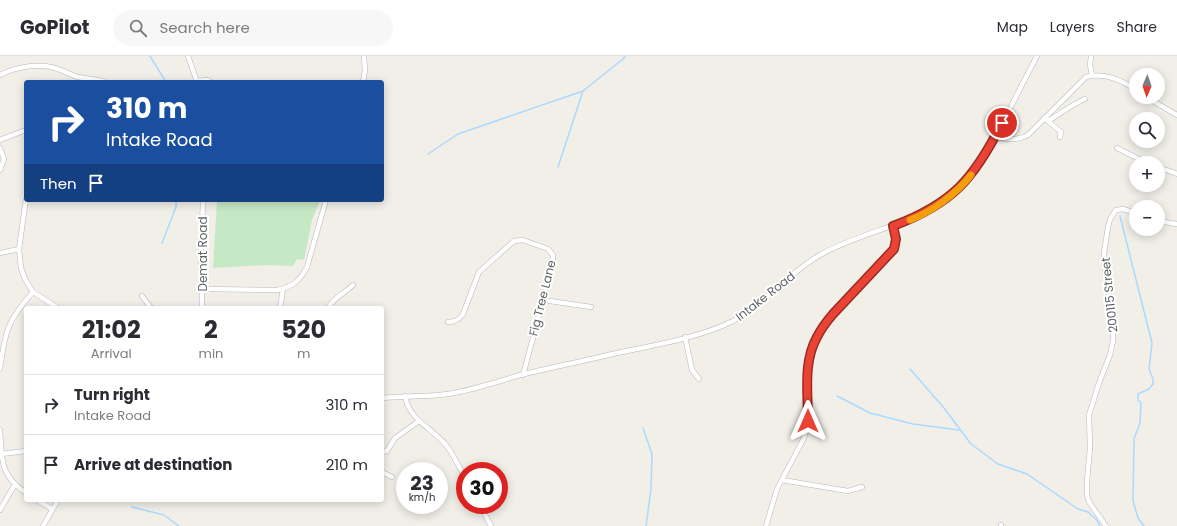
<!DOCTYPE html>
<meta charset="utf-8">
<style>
body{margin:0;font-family:Poppins,sans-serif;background:#f7f7f7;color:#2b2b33;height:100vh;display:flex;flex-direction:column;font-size:15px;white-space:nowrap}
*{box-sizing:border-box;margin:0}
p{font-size:13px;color:#7c7c81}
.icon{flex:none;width:22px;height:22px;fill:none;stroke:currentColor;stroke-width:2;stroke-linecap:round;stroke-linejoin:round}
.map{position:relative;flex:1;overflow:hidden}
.side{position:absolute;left:24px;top:250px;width:360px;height:196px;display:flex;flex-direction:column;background:#fff;border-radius:4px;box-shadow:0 2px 10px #0003}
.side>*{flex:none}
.top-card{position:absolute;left:24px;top:24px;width:360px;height:122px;border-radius:4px;box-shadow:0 2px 10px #0003;background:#1a4fa0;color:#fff;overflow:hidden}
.needle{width:26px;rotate:182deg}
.tools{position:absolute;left:1129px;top:12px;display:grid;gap:8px}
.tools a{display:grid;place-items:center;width:36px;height:36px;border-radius:50%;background:#fff;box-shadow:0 2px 10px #0003;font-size:20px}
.speed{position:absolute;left:396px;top:406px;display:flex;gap:8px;font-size:20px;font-weight:700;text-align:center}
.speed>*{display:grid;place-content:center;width:52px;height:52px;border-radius:50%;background:#fff;box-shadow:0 2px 10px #0003;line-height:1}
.speed small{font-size:10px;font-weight:400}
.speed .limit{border:6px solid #d22;background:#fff;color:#111}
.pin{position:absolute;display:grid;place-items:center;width:34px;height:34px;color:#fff;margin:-17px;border:2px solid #fff;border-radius:50%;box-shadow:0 1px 4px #0007}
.me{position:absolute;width:44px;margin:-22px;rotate:0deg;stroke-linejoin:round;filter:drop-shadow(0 0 3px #0008)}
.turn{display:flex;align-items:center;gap:14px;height:84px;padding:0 16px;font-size:18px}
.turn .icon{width:52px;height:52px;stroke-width:2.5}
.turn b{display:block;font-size:28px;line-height:34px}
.then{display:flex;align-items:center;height:38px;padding:0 16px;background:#0003;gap:8px;font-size:15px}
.eta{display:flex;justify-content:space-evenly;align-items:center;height:68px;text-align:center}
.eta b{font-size:24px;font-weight:700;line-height:28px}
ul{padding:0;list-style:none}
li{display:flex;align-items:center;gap:12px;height:60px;padding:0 16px;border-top:1px solid #e1e1e2}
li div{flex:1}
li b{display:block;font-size:15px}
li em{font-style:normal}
header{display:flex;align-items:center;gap:24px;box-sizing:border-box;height:56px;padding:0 20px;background:#fff;border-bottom:1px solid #e1e1e2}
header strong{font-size:19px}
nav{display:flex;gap:22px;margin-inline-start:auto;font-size:14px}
.search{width:280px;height:36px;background:#f7f7f7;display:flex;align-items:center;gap:10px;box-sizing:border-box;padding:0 14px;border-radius:22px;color:#7c7c81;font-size:15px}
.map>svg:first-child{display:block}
.green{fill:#c5e8c5}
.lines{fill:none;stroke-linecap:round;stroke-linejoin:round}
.stream{stroke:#aadaff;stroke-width:1.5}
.minor-casing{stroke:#b5b8bc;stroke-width:5.5}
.minor{stroke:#fff;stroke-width:4.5}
.route-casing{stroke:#982c22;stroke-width:10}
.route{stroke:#ea4335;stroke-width:7}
.slow{stroke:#f59e0b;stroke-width:7}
.labels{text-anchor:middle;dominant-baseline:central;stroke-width:4;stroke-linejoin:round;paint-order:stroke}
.street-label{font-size:12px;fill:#5f6368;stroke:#fff}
</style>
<header>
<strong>GoPilot</strong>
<div class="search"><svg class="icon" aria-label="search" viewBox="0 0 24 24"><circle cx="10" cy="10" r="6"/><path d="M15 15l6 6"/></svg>Search here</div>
<nav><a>Map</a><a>Layers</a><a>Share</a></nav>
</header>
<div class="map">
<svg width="1177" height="470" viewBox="0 0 1177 470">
<rect width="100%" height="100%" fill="#f1efe8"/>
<!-- green -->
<polygon class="green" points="217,144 320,144 312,164 304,204 297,203 293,210 267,209 213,212"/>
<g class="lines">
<!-- stream -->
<g class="stream">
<polyline points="150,0 166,26"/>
<polyline points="428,98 458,78 583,35 623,3 625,0"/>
<polyline points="558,111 583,35"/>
<polyline points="1120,160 1152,287 1149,313 1153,323 1153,328 1149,333 1138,338 1138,344 1141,347 1140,367 1134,383 1133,445 1138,462 1144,470"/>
<polyline points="162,187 176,151 176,144"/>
<polyline points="910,313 944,352 971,388 998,408 1027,418 1078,453 1088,456 1096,463 1100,470"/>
<polyline points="837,340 870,357 913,368 959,374"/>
<polyline points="643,372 652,398 651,433 646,470"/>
<polyline points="132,451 164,459 179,470"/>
</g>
<!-- minor casing -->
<g class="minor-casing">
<g id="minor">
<polyline points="188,0 197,26"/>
<polyline points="1091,0 1090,9 1092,19"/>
<path d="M0 19C16 11 37 7 55 12 63 14 70 19 78 21 88 23 97 23 106 26"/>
<polyline points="197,25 207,24 211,26"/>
<polyline points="363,26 365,14 364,0"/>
<polyline points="1146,41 1177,59"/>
<path d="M1044 62 1048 65C1060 58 1071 49 1085 43"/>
<polyline points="1048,65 1061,76 1060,81"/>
<path d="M995 81C1007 83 1017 85 1028 79L1086 21C1103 16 1122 24 1136 34"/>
<polyline points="0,84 26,74"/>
<polyline points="0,92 4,103 0,114"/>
<polyline points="1117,92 1147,107"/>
<polyline points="1158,111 1177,118"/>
<polyline points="26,143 19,193 21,212 25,223 33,236 58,252"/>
<polyline points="1158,165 1177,168"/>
<polyline points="0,197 19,193"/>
<path d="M201 233 277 234C292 231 300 225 307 211L326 144"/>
<polyline points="142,240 151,252"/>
<polyline points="543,244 591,251"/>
<polyline points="202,252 201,198 203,144"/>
<polyline points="280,252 283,233"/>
<path d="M328 252C335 240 344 238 353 229"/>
<path d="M448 266C455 266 459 264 463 258L479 216 514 185 523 184 548 193 553 199V207L523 319"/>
<polyline points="685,281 692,314 699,323"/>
<path d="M0 313C5 276 7 265 33 236"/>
<path d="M405 340C409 364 432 372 446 389 454 399 459 411 465 422"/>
<path d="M382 342C404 340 427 341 448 338 473 334 497 326 520 319 549 312 579 306 608 299 648 290 697 283 733 265 765 249 788 217 820 199 870 171 923 170 965 126 982 108 994 84 1005 63 1015 42 1026 21 1037 0"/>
<path d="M0 374C2 405 0 419 26 437"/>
<polyline points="382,396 387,395 395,382 419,365"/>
<polyline points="1,398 26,395"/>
<polyline points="382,416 392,421"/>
<polyline points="782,424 848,435 862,431"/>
<polyline points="37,444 52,453"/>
<polyline points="480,449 491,470"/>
<polyline points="0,454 14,430"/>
<polyline points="43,470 58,444"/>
<polyline points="766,470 777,433 804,382 807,372 809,304 817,281 833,258 894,193 896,183 893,170"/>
<polyline points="1001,470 1001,469"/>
<polyline points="1106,470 1089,446 1087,439 1087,425 1090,392 1089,359 1099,327 1110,299 1113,285 1113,261 1105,216 1104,197 1108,171 1110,163 1116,154 1123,153 1136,157"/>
</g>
</g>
<!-- minor -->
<use href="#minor" class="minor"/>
</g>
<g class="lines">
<!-- route casing -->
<g class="route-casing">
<path id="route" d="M808 365C808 337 803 306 817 281 821 273 827 265 833 258L894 193 896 183 893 170C952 148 974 123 1002 67"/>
</g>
<!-- route -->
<use href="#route" class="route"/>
<!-- slow -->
<path class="slow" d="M910 164C933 155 956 138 971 119"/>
</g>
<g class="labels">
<!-- street labels -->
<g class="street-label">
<text transform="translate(202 198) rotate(-90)">Demat Road</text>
<text transform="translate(1109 239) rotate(-96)">200115 Street</text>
<text transform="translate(765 240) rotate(-38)">Intake Road</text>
<text transform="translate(542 242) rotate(-76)">Fig Tree Lane</text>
</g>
</g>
</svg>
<div class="tools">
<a><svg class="needle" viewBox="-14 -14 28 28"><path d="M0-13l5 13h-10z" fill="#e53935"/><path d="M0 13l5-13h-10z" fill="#7c7c81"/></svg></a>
<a><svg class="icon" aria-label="search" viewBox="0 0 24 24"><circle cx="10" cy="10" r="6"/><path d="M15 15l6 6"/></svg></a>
<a>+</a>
<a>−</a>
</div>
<div class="speed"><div>23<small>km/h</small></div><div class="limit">30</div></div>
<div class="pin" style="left:1002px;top:67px;background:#d93025"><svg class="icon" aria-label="arrive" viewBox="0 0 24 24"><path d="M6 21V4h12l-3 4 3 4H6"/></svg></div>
<svg class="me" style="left:808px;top:365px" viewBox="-20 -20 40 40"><path d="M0-17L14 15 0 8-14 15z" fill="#ea4335" stroke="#fff" stroke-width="4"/></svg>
<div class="top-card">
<div class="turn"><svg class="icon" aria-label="right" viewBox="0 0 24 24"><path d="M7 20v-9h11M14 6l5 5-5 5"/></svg><div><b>310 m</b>Intake Road</div></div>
<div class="then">Then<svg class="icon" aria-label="arrive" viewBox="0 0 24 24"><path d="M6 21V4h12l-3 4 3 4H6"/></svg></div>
</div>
<section class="side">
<div class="eta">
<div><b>21:02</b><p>Arrival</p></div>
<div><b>2</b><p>min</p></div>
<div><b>520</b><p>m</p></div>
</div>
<ul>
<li><svg class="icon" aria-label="right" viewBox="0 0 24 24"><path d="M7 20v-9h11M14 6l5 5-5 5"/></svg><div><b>Turn right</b><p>Intake Road</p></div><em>310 m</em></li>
<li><svg class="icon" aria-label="arrive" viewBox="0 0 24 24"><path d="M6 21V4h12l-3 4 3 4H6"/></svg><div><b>Arrive at destination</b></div><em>210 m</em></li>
</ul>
</section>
</div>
